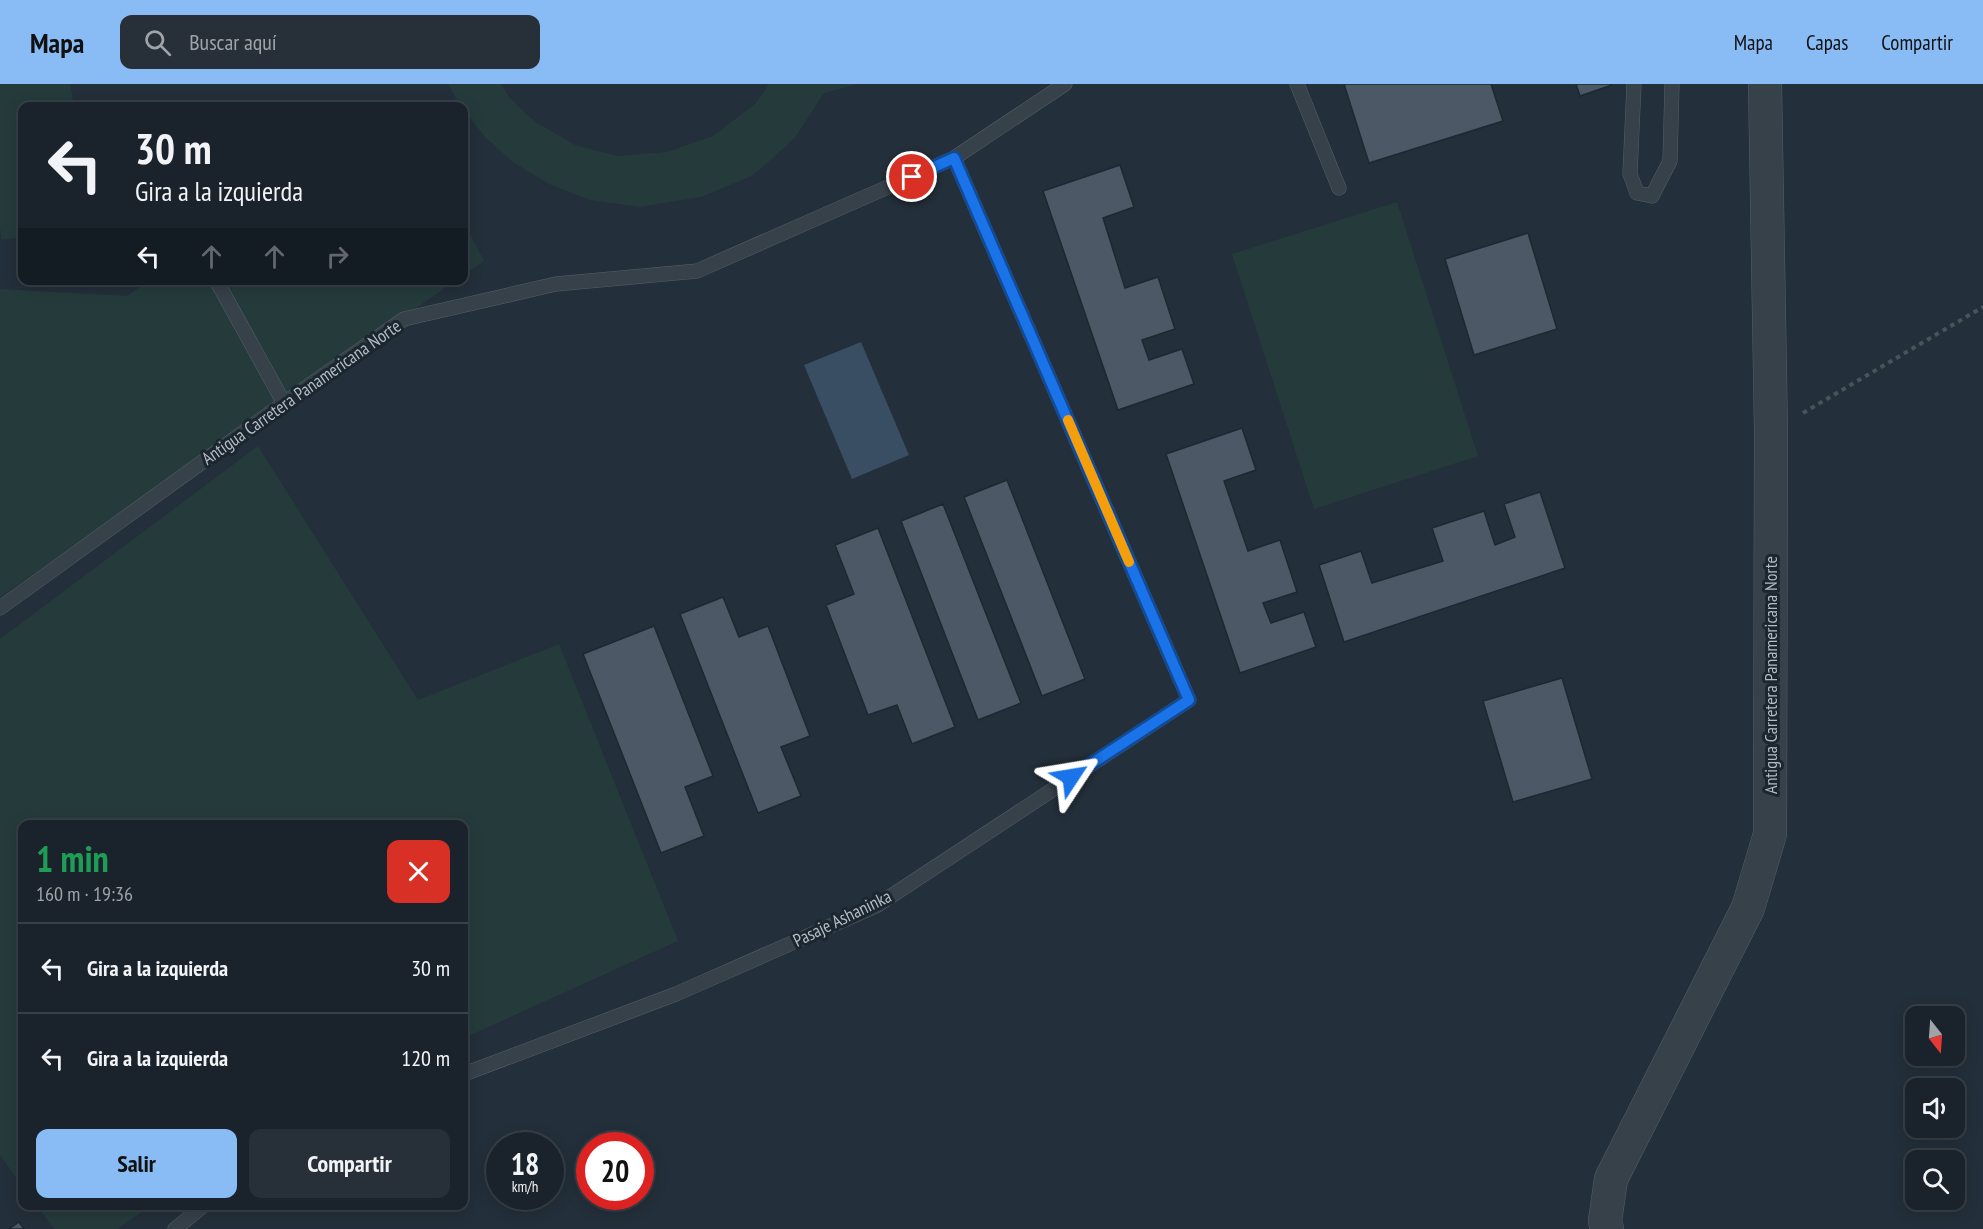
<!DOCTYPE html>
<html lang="es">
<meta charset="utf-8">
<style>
body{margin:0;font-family:"PT Sans Narrow",sans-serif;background:#272f38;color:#f1f3f6;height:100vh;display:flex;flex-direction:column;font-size:22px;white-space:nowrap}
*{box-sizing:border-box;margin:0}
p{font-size:20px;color:#9fa4a9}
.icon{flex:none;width:33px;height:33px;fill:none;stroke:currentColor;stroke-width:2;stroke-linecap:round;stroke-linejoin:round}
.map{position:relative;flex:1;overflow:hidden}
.details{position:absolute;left:18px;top:736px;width:450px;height:390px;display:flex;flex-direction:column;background:#1a232c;border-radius:12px;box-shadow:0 3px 15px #0003,0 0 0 2px #384048}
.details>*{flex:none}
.hud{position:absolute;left:18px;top:18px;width:450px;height:183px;border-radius:12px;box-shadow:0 3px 15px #0003,0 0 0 2px #384048;background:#1a232c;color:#f1f3f6;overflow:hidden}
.needle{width:39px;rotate:163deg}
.tools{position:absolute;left:1905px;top:922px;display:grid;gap:12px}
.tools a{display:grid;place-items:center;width:60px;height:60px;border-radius:12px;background:#1a232c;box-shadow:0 3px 15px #0003,0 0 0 2px #384048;font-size:30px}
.speed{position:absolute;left:486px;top:1048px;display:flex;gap:12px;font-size:30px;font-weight:700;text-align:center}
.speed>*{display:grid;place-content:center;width:78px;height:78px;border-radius:50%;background:#1a232c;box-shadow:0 3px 15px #0003,0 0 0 2px #384048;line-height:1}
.speed small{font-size:15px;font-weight:400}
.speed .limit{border:9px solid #d22;background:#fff;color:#111}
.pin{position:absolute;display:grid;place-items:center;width:51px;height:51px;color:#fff;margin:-26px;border:3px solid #fff;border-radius:50%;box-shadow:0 2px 6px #0007}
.me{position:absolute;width:66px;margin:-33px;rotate:57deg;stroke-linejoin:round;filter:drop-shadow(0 0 4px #0008)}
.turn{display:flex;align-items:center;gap:21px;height:126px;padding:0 18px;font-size:27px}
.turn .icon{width:78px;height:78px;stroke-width:2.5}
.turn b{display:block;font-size:42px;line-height:51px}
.lanes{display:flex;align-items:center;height:57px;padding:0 18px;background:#0003;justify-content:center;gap:30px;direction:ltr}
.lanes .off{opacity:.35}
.round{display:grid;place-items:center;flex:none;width:63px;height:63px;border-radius:12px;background:#272f38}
.headline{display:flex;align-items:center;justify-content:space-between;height:102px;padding:0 18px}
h1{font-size:36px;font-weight:700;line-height:45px;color:#1e9e55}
.cta{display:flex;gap:12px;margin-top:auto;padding:12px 18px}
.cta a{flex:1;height:69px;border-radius:12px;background:#89bcf4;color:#111;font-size:24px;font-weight:700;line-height:69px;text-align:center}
.cta a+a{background:#272f38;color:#f1f3f6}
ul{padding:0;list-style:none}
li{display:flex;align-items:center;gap:18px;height:90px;padding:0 18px;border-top:2px solid #384048}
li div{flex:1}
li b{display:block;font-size:22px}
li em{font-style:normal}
header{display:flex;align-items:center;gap:36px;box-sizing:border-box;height:84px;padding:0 30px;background:#89bcf4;color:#111}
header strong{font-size:28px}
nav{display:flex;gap:33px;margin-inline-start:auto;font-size:21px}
.search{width:420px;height:54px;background:#272f38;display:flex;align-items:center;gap:15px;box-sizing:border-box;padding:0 21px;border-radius:12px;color:#9fa4a9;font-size:22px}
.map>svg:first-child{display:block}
.green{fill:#253b3b}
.water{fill:#394e63}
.building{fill:#4c5865;stroke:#1e2831;stroke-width:1.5}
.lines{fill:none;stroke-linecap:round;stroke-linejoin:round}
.service-casing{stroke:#555f68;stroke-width:15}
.tertiary-casing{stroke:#555f68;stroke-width:34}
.path{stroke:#435758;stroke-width:4;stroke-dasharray:4.5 4.5;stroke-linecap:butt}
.service{stroke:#37414a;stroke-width:14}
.tertiary{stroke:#37414a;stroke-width:33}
.route-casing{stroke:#114b97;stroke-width:15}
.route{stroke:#1a73e8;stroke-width:10}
.slow{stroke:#f59e0b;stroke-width:10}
.labels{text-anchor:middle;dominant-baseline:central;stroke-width:6;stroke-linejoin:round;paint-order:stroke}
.street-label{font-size:18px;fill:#b2bcc6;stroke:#1c262f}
</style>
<header>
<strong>Mapa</strong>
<div class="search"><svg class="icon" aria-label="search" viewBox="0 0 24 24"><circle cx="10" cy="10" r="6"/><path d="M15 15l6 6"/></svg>Buscar aquí</div>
<nav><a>Mapa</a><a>Capas</a><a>Compartir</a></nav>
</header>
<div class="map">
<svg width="1983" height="1145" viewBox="0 0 1983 1145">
<rect width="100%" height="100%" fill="#232f3a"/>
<!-- green -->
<g class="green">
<polygon points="0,0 70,0 74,22 22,22 22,153 2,156 0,144"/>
<polygon points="448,0 501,0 509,13 534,37 575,61 618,72 667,68 713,52 756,19 769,0 858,0 824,9 794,55 752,92 701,113 640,123 590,116 549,100 513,78 485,53 464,26 464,22 460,22"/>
<polygon points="1397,118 1478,372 1314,425 1232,170"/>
<polygon points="464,138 484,177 464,191"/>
<polygon points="150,196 455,197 0,513 0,205 127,212"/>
<polygon points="258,362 418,616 559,560 678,857 464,954 464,741 22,741 22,1102 0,1071 0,555"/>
<polygon points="37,1122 151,1122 117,1145 54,1145"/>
</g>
<!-- water -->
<polygon class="water" points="861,258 909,371 852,395 804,281"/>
<!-- building -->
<g class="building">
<polygon points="1344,0 1491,0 1503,37 1369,79"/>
<polygon points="1576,0 1612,0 1612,1 1580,12"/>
<polygon points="1120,81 1134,123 1103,134 1125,204 1158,193 1175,245 1142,256 1149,276 1182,265 1194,300 1118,326 1043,107"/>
<polygon points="1528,149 1557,245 1474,271 1445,175"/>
<polygon points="1242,344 1256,386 1224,397 1248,467 1280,456 1297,508 1263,519 1271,539 1304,528 1316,563 1240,589 1166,370"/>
<polygon points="1007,396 1085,595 1042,612 964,413"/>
<polygon points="1540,408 1565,484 1344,558 1319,481 1361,467 1372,499 1443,477 1432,444 1484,427 1495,461 1515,453 1504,420"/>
<polygon points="943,420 1021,619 978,636 901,437"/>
<polygon points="878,444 955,643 912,660 897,621 868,631 826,521 854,510 835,461"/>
<polygon points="723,513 739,553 768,542 810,652 781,663 801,712 758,729 680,530"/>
<polygon points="654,542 713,692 685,703 704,752 661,769 583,570"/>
<polygon points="1562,594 1592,695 1513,718 1483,617"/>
<polygon points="19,1138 24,1145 9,1145"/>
</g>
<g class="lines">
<!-- service casing -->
<g class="service-casing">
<g id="service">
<polyline points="1297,0 1339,104"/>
<polyline points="1634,0 1630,90 1637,109 1652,112 1670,77 1672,0"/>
<polyline points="216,196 284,319"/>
<polyline points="0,524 284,319 404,235 556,200 697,187 954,74 1065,0"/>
<polyline points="464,990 676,910 876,822 1189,616 954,74"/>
<polyline points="175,1145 203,1122"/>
</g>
</g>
<!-- tertiary casing -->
<g class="tertiary-casing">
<polyline id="tertiary" points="1607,1145 1605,1137 1611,1095 1748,824 1770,750 1771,348 1765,0"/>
</g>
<!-- path -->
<polyline class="path" points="1803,329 1983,223"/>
<!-- service -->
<use href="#service" class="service"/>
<!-- tertiary -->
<use href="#tertiary" class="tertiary"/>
</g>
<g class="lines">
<!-- route casing -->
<g class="route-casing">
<polyline id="route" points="912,93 954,74 1189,616 1071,693"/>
</g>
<!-- route -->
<use href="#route" class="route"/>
<!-- slow -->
<polyline class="slow" points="1068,336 1129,478"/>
</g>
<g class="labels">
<!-- street labels -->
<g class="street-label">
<text transform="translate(301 308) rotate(-35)">Antigua Carretera Panamericana Norte</text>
<text transform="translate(1770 591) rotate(-90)">Antigua Carretera Panamericana Norte</text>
<text transform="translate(842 834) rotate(-26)">Pasaje Ashaninka</text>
</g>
</g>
</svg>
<div class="tools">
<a><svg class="needle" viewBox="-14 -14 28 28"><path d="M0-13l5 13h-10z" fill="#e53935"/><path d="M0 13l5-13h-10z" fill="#9fa4a9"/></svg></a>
<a><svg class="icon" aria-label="sound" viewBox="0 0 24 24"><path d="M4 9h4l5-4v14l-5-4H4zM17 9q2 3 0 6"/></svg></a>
<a><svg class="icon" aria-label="search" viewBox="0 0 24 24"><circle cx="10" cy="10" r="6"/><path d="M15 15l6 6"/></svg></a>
</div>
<div class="speed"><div>18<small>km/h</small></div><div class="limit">20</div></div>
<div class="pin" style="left:912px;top:93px;background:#d93025"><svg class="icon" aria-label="arrive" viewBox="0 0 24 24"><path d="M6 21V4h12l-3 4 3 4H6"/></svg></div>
<svg class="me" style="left:1071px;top:693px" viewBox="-20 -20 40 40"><path d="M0-17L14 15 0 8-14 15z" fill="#1a73e8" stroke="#fff" stroke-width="4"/></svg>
<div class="hud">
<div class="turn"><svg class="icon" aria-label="left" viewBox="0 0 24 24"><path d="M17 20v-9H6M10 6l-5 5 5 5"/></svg><div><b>30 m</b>Gira a la izquierda</div></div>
<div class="lanes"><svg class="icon" aria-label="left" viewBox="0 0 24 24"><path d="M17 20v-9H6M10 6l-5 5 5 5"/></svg><svg class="icon off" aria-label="ahead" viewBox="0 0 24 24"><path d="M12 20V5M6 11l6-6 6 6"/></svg><svg class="icon off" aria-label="ahead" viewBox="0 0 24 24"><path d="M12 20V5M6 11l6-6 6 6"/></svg><svg class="icon off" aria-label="right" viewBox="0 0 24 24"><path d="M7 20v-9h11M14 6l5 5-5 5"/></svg></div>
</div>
<section class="details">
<div class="headline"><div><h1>1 min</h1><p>160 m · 19:36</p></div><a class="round" style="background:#d93025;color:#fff"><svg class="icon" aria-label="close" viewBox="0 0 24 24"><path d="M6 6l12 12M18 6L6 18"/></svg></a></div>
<ul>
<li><svg class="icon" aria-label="left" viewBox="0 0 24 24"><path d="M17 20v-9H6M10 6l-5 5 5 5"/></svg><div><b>Gira a la izquierda</b></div><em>30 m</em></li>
<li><svg class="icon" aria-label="left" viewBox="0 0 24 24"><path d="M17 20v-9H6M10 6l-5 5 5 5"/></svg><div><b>Gira a la izquierda</b></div><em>120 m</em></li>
</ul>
<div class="cta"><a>Salir</a><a>Compartir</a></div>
</section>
</div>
